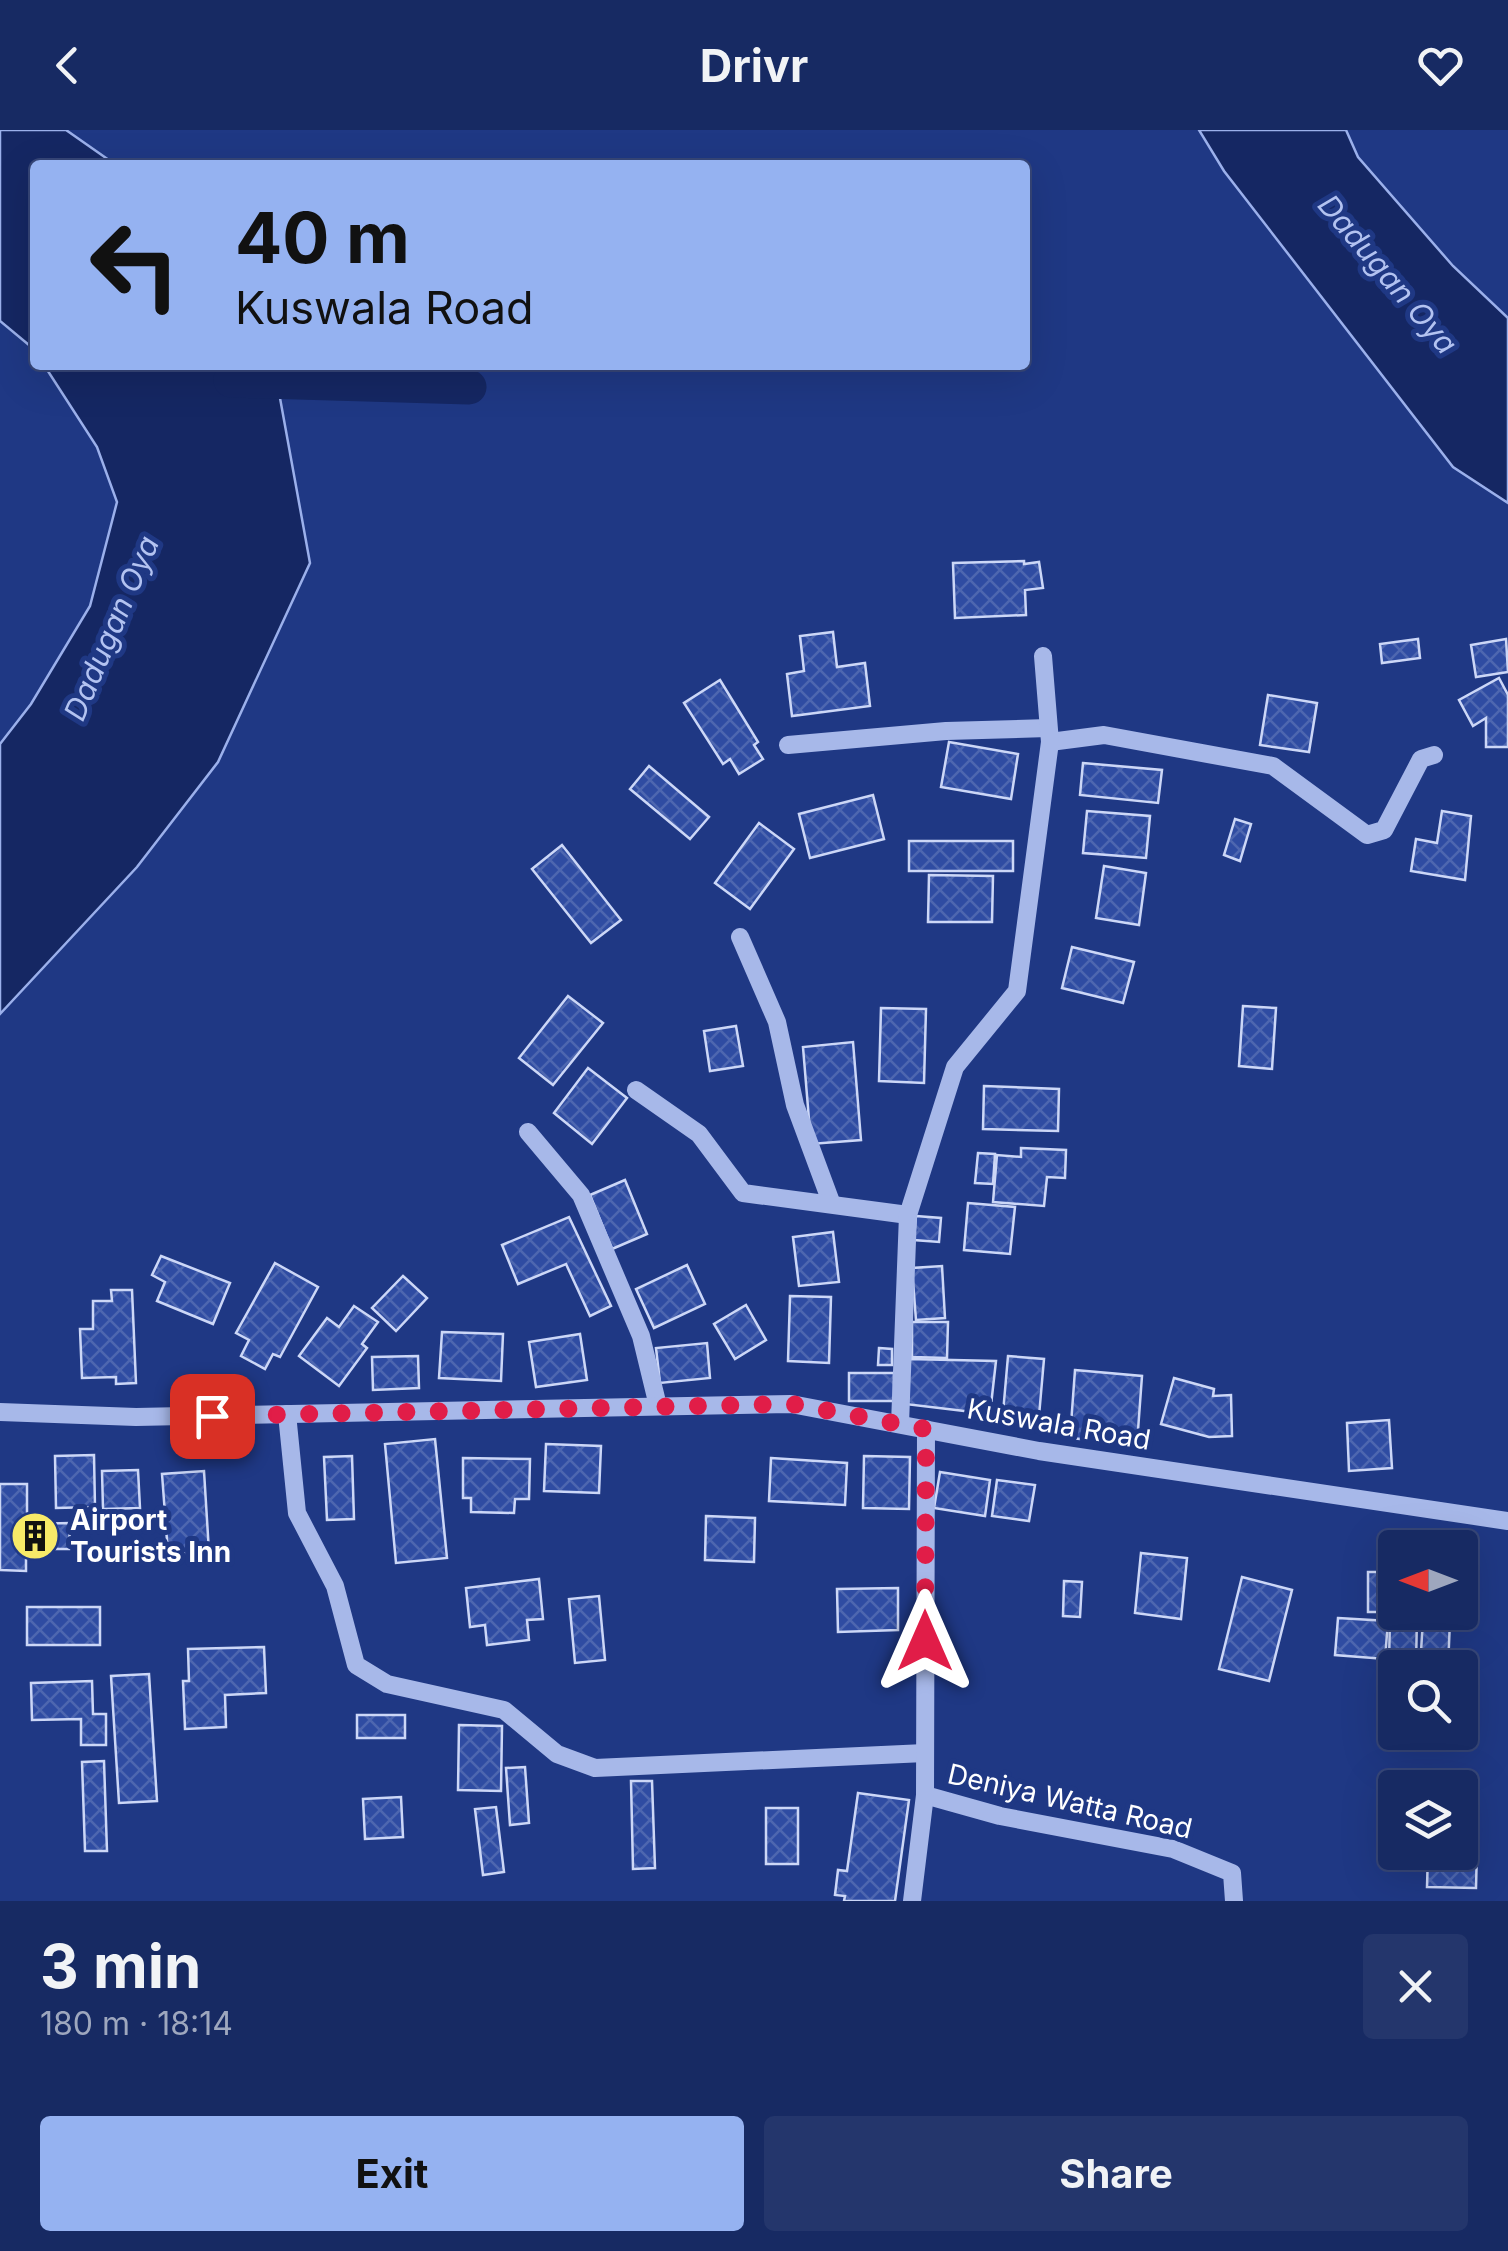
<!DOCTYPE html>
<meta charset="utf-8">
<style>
body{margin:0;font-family:Inter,sans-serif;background:#24366c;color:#f1f3f6;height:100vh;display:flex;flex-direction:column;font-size:38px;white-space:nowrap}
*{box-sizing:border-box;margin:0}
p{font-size:32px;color:#9ea7be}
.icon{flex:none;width:55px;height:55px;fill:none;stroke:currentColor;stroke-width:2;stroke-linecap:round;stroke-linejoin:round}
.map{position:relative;height:1771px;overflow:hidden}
.side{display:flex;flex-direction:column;background:#172a63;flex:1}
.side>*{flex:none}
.top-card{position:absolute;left:30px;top:30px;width:1000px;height:210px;border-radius:10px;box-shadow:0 10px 40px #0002,0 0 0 2px #364678;background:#95b2f1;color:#111;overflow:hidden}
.needle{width:65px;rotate:270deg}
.controls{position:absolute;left:1378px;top:1400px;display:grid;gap:20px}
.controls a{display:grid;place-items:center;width:100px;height:100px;border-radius:10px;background:#172a63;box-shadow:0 10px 40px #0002,0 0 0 2px #364678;font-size:50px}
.pin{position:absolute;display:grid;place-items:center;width:85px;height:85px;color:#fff;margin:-42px;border-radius:20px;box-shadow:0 5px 15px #0006}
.me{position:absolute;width:110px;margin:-55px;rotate:0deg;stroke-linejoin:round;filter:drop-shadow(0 0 8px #0008)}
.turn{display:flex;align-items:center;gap:35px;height:210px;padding:0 40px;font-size:45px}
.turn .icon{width:130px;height:130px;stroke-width:2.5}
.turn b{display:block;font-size:70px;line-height:85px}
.round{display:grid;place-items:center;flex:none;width:105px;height:105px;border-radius:10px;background:#24366c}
.summary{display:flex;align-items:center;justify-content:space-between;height:170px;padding:0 40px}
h1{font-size:60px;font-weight:700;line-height:75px}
.cta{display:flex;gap:20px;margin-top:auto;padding:20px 40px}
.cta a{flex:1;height:115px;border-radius:10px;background:#95b2f1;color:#111;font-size:40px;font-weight:700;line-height:115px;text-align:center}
.cta a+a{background:#24366c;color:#f1f3f6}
header{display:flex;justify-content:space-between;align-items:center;height:130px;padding:0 40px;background:#172a63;font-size:45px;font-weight:700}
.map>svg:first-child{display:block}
.water{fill:#152763;stroke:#9bb0eb;stroke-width:2.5}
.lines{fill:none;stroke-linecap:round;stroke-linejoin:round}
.canal{stroke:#152763;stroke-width:35}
.building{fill:url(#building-cross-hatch);stroke:#ccd7f7;stroke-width:2.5}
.minor{stroke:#a7b8e9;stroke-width:18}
.route{stroke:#e11d48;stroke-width:18;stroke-dasharray:0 32.4}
.labels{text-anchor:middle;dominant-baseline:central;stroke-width:10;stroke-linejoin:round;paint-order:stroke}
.street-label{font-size:28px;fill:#fff;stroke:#1f3884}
.poi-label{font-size:28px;font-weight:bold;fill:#fff;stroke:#1f3884;text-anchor:start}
.water-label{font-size:30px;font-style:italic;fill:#b3c3f1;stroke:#1f3884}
</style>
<header><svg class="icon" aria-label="back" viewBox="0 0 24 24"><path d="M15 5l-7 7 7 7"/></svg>Drivr<svg class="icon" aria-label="heart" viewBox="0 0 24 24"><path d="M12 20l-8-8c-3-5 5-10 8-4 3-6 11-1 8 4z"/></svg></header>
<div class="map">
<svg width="1508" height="1771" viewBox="0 0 1508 1771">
<defs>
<pattern id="building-cross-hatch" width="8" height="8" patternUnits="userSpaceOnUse" patternTransform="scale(2.5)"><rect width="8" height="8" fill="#2f4ca2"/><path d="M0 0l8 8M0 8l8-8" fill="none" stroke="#4e67b0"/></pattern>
</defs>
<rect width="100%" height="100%" fill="#1f3884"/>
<!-- water -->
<g class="water">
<polygon points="0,0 66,0 116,35 35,35 35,220 0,191"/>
<polygon points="1199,0 1346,0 1358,27 1453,136 1508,188 1508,373 1453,337 1224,41"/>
<polygon points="44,235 274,235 310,433 218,632 137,737 0,884 0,614 31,574 90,476 117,372 97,317"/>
</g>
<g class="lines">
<!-- canal -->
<polyline class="canal" points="231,250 469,257"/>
</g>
<!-- building -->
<g class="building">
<polygon points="1024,431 1024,434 1039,432 1043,458 1025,460 1026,485 955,488 953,433"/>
<polygon points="833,502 837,537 865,533 870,576 792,586 787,544 804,541 800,506"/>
<polygon points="1418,509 1420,528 1382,533 1380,514"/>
<polygon points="1506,509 1508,542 1476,547 1471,515"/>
<polygon points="1499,548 1508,565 1508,617 1486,617 1486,588 1473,596 1459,570"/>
<polygon points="720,550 758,612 754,615 763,629 739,644 730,629 723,634 684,573"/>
<polygon points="1268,565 1317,573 1309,622 1260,615"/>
<polygon points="949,612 1018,624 1011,669 941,657"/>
<polygon points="1083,633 1162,640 1158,673 1080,665"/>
<polygon points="649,636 709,687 690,709 630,659"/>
<polygon points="873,665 884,709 810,728 799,684"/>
<polygon points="1087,681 1150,686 1146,728 1083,723"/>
<polygon points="1442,681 1471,686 1465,750 1411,741 1416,709 1437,713"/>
<polygon points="1235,689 1251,694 1240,731 1224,725"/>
<polygon points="759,693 794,719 750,779 715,753"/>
<rect x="909" y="711" width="104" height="30"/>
<polygon points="562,715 621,790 591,813 532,739"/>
<polygon points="1104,736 1146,743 1139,795 1096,788"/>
<polygon points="929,745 993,746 992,792 928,792"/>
<polygon points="1072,817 1134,832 1123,873 1062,858"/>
<polygon points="568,866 603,893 553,955 519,928"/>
<polygon points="1243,876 1276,878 1272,939 1239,936"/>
<polygon points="881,878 926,879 924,953 879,951"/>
<polygon points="736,896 743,936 710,941 704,901"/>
<polygon points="853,912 861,1010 811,1014 803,917"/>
<polygon points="588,938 627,968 592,1014 554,983"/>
<polygon points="984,956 1059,959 1058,1001 983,999"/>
<polygon points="1021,1018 1066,1020 1065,1048 1047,1047 1044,1076 993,1072 997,1025 1021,1027"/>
<polygon points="978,1023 995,1024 993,1054 975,1053"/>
<polygon points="625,1050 647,1104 612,1119 590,1065"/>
<polygon points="968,1073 1015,1077 1010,1124 964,1120"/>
<polygon points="916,1086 941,1088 939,1112 914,1110"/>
<polygon points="569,1087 611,1176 590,1186 566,1134 518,1154 502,1115"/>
<polygon points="833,1102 839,1152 799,1156 793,1107"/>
<polygon points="161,1126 230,1153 213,1194 157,1171 165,1152 152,1145"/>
<polygon points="275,1133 318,1157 280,1227 273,1224 265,1239 241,1226 249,1210 236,1203"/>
<polygon points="687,1135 705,1174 654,1198 636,1159"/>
<polygon points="942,1136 945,1188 916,1190 912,1138"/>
<polygon points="403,1146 427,1168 396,1201 372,1178"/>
<polygon points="111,1160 132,1160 136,1253 116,1254 116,1247 82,1248 80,1199 93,1199 93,1171 112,1171"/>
<polygon points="790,1166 831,1167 829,1233 788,1231"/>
<polygon points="746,1175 766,1210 735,1229 714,1194"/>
<polygon points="354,1176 378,1192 362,1214 367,1218 339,1256 299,1226 327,1188 339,1197"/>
<polygon points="912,1192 948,1192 947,1228 912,1227"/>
<polygon points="442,1202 503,1204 501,1251 439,1248"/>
<polygon points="580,1204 587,1250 536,1257 529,1212"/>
<polygon points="707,1213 710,1248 660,1253 656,1218"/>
<polygon points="879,1218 892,1219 892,1235 878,1235"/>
<polygon points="418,1226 419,1258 373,1260 372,1227"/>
<polygon points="1008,1226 1044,1229 1039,1286 1003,1283"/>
<polygon points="908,1229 996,1231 990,1284 905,1274"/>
<polygon points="1075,1240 1142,1246 1137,1314 1070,1308"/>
<rect x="849" y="1243" width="45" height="28"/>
<polygon points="1174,1248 1214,1259 1213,1266 1231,1265 1232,1306 1209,1307 1161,1294"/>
<polygon points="1389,1290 1392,1338 1349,1341 1347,1293"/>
<polygon points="435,1309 447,1428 396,1433 385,1314"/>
<polygon points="546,1314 601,1316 599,1363 544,1361"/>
<polygon points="94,1325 95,1377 56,1378 55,1326"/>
<polygon points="352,1326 354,1389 327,1390 324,1327"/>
<polygon points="864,1326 910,1327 909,1379 863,1378"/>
<polygon points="463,1328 530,1329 529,1369 515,1369 514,1383 471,1382 471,1368 463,1368"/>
<polygon points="771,1328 847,1333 845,1375 769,1371"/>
<polygon points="138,1340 140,1378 103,1379 102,1341"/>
<polygon points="204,1341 209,1422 168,1424 162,1344"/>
<polygon points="940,1342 990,1350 985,1386 934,1378"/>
<polygon points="997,1350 1035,1355 1029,1391 992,1386"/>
<polygon points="0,1354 27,1354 27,1394 70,1393 69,1419 26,1419 26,1441 0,1440"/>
<polygon points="706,1386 755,1388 754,1432 705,1430"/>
<polygon points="1141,1423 1187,1428 1181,1489 1135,1483"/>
<rect x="1368" y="1442" width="27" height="40"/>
<polygon points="1242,1447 1292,1460 1269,1551 1219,1539"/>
<polygon points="539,1449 543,1489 527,1490 529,1510 487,1515 485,1495 470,1497 466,1458"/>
<polygon points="1064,1451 1082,1452 1080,1487 1063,1486"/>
<polygon points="898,1458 898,1500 838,1502 837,1459"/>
<polygon points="599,1466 605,1530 575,1533 569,1469"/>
<rect x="27" y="1477" width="73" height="38"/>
<polygon points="1338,1488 1388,1491 1385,1529 1335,1525"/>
<polygon points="1390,1488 1417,1488 1416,1533 1389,1533"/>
<polygon points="1423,1489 1450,1490 1448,1538 1420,1538"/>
<polygon points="264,1517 266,1563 225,1565 226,1597 185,1599 183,1551 189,1551 188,1519"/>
<polygon points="149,1544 157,1671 119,1673 111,1546"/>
<polygon points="92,1551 93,1584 106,1584 106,1615 81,1615 81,1589 32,1590 31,1553"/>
<rect x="357" y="1585" width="48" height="23"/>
<polygon points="459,1595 502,1596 501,1661 458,1660"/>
<polygon points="104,1631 107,1721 85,1721 82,1632"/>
<polygon points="525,1637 529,1693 510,1695 506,1638"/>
<polygon points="631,1651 652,1651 655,1738 633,1739"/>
<polygon points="858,1663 909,1670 895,1771 844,1771 845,1766 835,1765 838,1740 847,1741"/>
<polygon points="401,1667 403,1707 365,1709 363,1669"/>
<polygon points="496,1677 504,1742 483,1745 475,1679"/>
<rect x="766" y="1678" width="32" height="56"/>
<polygon points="1460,1717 1477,1718 1476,1758 1427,1757 1428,1722 1460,1722"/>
</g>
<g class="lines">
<!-- minor -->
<g class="minor">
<polyline points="1050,612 1104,605 1273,636 1367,705 1384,700 1421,629 1434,625"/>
<polyline points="788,615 946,601 1048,598"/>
<polyline points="740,807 777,892 795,975 831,1072"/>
<polyline points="636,960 699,1004 743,1063 908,1085"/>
<polyline points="528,1002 581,1065 641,1206 658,1276"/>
<polyline points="0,1282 136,1287 791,1274 1039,1321 1508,1391"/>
<polyline points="287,1284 297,1383 335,1456 356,1535 387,1554 504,1580 557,1624 595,1638 925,1623"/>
<polyline points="900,1294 908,1085 955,937 1017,861 1050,612 1043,526"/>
<polyline points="925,1665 1000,1686 1173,1719 1232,1743 1234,1771"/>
<polyline points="912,1771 925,1665 926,1299"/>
</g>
</g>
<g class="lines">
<!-- route -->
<polyline class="route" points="212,1286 792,1274 926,1299 925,1511"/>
</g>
<!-- icons -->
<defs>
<g id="building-disc" transform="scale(2.5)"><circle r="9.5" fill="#f7ea68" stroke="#1f3884"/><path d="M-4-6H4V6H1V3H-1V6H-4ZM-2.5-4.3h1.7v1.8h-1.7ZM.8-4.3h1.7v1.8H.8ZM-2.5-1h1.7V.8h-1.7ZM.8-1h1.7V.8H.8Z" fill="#111"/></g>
</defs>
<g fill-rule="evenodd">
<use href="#building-disc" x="35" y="1406"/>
</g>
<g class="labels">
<!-- street labels -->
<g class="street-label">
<text transform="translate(1059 1294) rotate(10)">Kuswala Road</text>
<text transform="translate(1070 1671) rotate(13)">Deniya Watta Road</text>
</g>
<!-- poi labels -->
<g class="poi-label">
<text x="70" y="1390">Airport<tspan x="70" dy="32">Tourists Inn</tspan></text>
</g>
<!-- water labels -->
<g class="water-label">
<text transform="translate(1388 144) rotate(50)">Dadugan Oya</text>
<text transform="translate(111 498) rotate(-67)">Dadugan Oya</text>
</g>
</g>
</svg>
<div class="controls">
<a><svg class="needle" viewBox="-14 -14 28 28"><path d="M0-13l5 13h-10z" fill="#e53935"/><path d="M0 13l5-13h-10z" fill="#9ea7be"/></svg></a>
<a><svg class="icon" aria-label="search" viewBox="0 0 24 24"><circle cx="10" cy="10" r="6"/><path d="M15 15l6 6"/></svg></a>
<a><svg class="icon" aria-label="layers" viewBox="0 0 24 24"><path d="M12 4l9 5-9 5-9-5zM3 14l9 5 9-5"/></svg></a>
</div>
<div class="pin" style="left:212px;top:1286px;background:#d93025"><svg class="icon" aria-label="arrive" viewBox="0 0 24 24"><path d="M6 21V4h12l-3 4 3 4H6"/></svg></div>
<svg class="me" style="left:925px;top:1511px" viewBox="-20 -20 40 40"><path d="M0-17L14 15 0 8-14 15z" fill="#e11d48" stroke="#fff" stroke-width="4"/></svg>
<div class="top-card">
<div class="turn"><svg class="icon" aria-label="left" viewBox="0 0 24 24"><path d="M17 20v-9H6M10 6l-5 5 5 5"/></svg><div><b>40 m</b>Kuswala Road</div></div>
</div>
</div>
<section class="side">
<div class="summary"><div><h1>3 min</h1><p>180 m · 18:14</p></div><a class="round"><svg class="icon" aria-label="close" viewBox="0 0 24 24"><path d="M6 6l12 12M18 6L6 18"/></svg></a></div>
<div class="cta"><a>Exit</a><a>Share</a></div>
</section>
